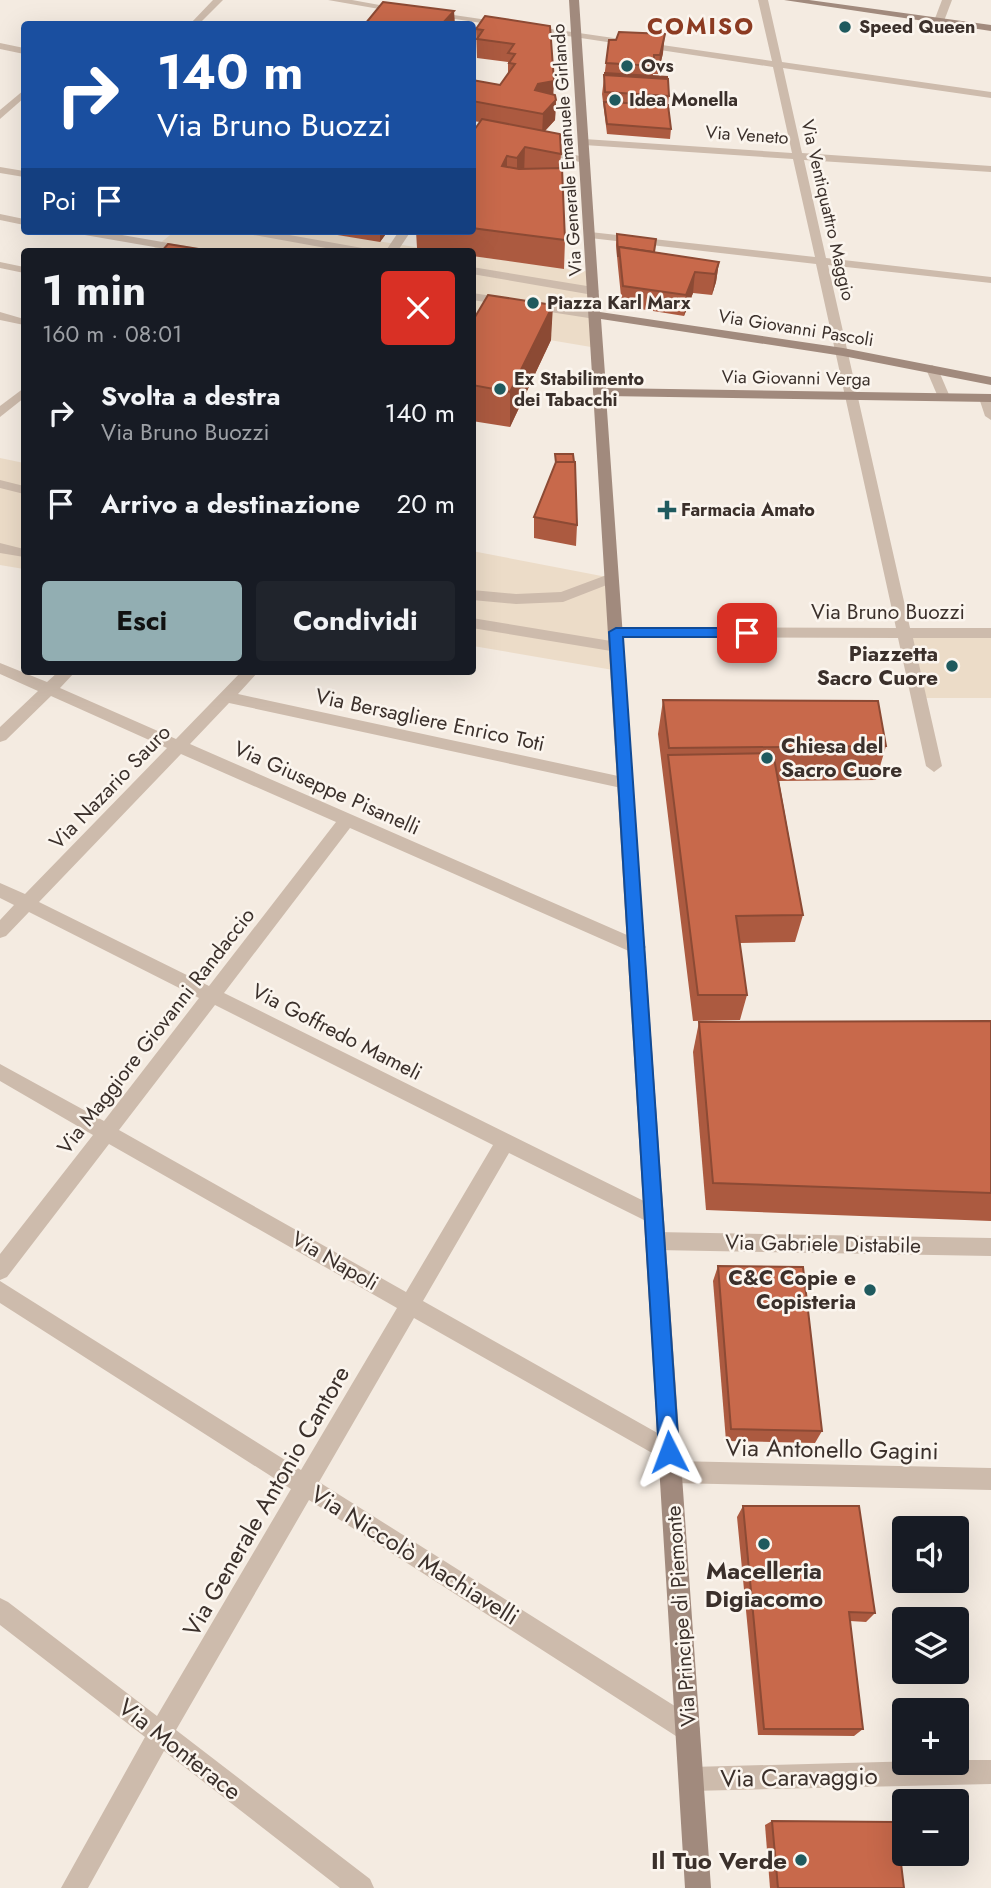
<!DOCTYPE html>
<html lang="it">
<meta charset="utf-8">
<style>
body{margin:0;font-family:Jost,sans-serif;background:#20242c;color:#f1f3f6;height:100vh;display:flex;flex-direction:column;font-size:26px;white-space:nowrap}
*{box-sizing:border-box;margin:0}
p{font-size:23px;color:#9ea1a6}
.icon{flex:none;width:38px;height:38px;fill:none;stroke:currentColor;stroke-width:2;stroke-linecap:round;stroke-linejoin:round}
.map{position:relative;flex:1;overflow:hidden}
.panel{position:absolute;left:21px;top:248px;width:455px;height:427px;display:flex;flex-direction:column;background:#171b24;border-radius:7px;box-shadow:0 7px 28px #0002}
.panel>*{flex:none}
.hud{position:absolute;left:21px;top:21px;width:455px;height:214px;border-radius:7px;box-shadow:0 7px 28px #0002;background:#1a4fa0;color:#fff;overflow:hidden}
.controls{position:absolute;left:892px;top:1516px;display:grid;gap:14px}
.controls a{display:grid;place-items:center;width:77px;height:77px;border-radius:7px;background:#171b24;box-shadow:0 7px 28px #0002;font-size:35px}
.pin{position:absolute;display:grid;place-items:center;width:60px;height:60px;color:#fff;margin:-30px;border-radius:14px;box-shadow:0 4px 10px #0006}
.me{position:absolute;width:77px;margin:-38px;rotate:357deg;stroke-linejoin:round;filter:drop-shadow(0 0 5px #0008)}
.turn{display:flex;align-items:center;gap:24px;height:147px;padding:0 21px;font-size:32px}
.turn .icon{width:91px;height:91px;stroke-width:2.5}
.turn b{display:block;font-size:49px;line-height:60px}
.then{display:flex;align-items:center;height:66px;padding:0 21px;background:#0003;gap:14px;font-size:26px}
.round{display:grid;place-items:center;flex:none;width:74px;height:74px;border-radius:7px;background:#20242c}
.summary{display:flex;align-items:center;justify-content:space-between;height:119px;padding:0 21px}
h1{font-size:42px;font-weight:700;line-height:52px}
.action{display:flex;gap:14px;margin-top:auto;padding:14px 21px}
.action a{flex:1;height:80px;border-radius:7px;background:#92aeb2;color:#111;font-size:28px;font-weight:700;line-height:80px;text-align:center}
.action a+a{background:#20242c;color:#f1f3f6}
ul{padding:0;list-style:none}
li{display:flex;align-items:center;gap:21px;height:91px;padding:0 21px}
li div{flex:1}
li b{display:block;font-size:26px}
li em{font-style:normal}
.map>svg:first-child{display:block}
.plaza{fill:#ecdcc8}
.lines{fill:none;stroke-linecap:round;stroke-linejoin:round}
.street{fill:#cdbbac;fill-rule:evenodd}
.secondary{fill:#a18a7d;fill-rule:evenodd}
.wall{fill:#ac5a40}
.shaded-wall{fill:#8c4a34}
.building{fill:#c8694b;stroke:#8c4a34;stroke-width:2}
.route{fill:#1a73e8;stroke:#114b97;stroke-width:2}
.poi-dot{fill:#1f5a5e;stroke:#fbf5ee;stroke-width:2.5}
.labels{text-anchor:middle;dominant-baseline:central;stroke-width:5;stroke-linejoin:round;paint-order:stroke}
.far-poi-label{font-size:18px;font-weight:bold;fill:#3b302b;stroke:#fbf5ee;text-anchor:start}
.far-street-label{font-size:18px;fill:#3b302b;stroke:#fbf5ee}
.street-label{font-size:21px;fill:#3b302b;stroke:#fbf5ee}
.poi-label{font-size:21px;font-weight:bold;fill:#3b302b;stroke:#fbf5ee;text-anchor:end}
.far-district-label{font-size:23px;font-weight:bold;letter-spacing:2px;fill:#8c3b22;stroke:#fbf5ee}
.near-street-label{font-size:24px;fill:#3b302b;stroke:#fbf5ee}
.near-poi-label{font-size:24px;font-weight:bold;fill:#3b302b;stroke:#fbf5ee}
</style>
<div class="map">
<svg width="991" height="1888" viewBox="0 0 991 1888">
<rect width="100%" height="100%" fill="#f4ebe1"/>
<!-- plaza -->
<g class="plaza">
<polygon points="175,231 313,231 447,252 149,252"/>
<polygon points="472,256 592,272 597,348 473,327"/>
<polygon points="0,458 24,463 24,569 0,565"/>
<polygon points="472,551 612,578 619,671 473,646"/>
<polygon points="905,633 991,633 991,698 921,698"/>
</g>
<g class="lines">
<!-- street -->
<g class="street">
<polygon points="213,0 223,0 199,24 190,24"/>
<polygon points="328,0 352,0 407,10 402,13"/>
<polygon points="758,0 768,0 782,62 991,92 991,98 783,68 802,153 991,166 991,172 804,160 826,258 991,277 991,283 828,265 910,628 991,628 991,638 913,638 942,766 934,772 926,766 898,638 616,637 609,632 616,627 896,628 816,264 590,238 584,235 590,232 815,257 793,159 584,145 579,142 584,139 792,153 773,67 428,15 433,12 772,61"/>
<polygon points="942,0 952,0 944,21 939,24 934,21"/>
<polygon points="0,43 24,48 24,54 0,49"/>
<polygon points="24,90 24,98 0,119 0,110"/>
<polygon points="540,148 585,157 590,160 585,163 536,153 536,149"/>
<polygon points="0,167 24,171 24,177 0,173"/>
<polygon points="0,214 24,219 24,225 0,220"/>
<polygon points="73,231 99,231 203,249 209,252 183,252 79,234"/>
<polygon points="242,231 267,231 368,249 374,252 348,252 248,234"/>
<polygon points="399,231 411,231 397,252 385,252"/>
<polygon points="0,262 24,267 24,273 0,268"/>
<polygon points="472,267 593,287 599,291 593,295 472,274"/>
<polygon points="472,293 595,311 601,315 595,319 472,300"/>
<polygon points="0,312 24,319 24,325 0,320"/>
<polygon points="932,365 938,369 950,397 948,400 940,400 938,397 926,369"/>
<polygon points="24,388 24,398 0,417 0,406"/>
<polygon points="985,394 991,397 991,420 985,416 979,398"/>
<polygon points="0,480 24,486 24,494 0,488"/>
<polygon points="0,543 24,549 24,557 0,553"/>
<polygon points="612,573 617,575 617,581 563,602 516,604 472,600 472,590 516,594 561,592"/>
<polygon points="472,618 617,642 624,647 617,652 472,628"/>
<path d="M0 663 47 682 58 672H75L60 688 176 739 241 672H258L238 694 632 779 634 783 632 787 626 789 229 703 190 744 643 942 646 947 643 952H631L350 828 224 993 660 1209 663 1215 660 1221 653 1224 646 1221 509 1153 423 1301 677 1444 680 1452 674 1461 991 1468V1490L671 1483 663 1480 660 1472 663 1464 668 1462 414 1318 319 1482 697 1720 700 1729 697 1738 688 1741 679 1738 309 1500 176 1730 370 1879 374 1888H340L164 1751 88 1888H61L145 1737 0 1625V1598L8 1602 157 1716 291 1489 0 1303V1281L301 1470 397 1308 109 1144 7 1277 0 1280V1254L93 1135 0 1081V1064L104 1121 199 998 29 912 6 936 0 938V920L14 905 0 898V883L25 894 167 748 51 696 6 740 0 742V727L38 691 0 674ZM181 754 336 822 209 986 39 902ZM215 1005 493 1145 406 1292 119 1130Z"/>
<polygon points="656,1232 991,1238 991,1256 656,1250 649,1248 646,1241 649,1234"/>
<polygon points="957,1760 991,1760 991,1784 691,1791 682,1788 679,1779 682,1770 691,1767"/>
</g>
<!-- secondary -->
<g class="secondary">
<polygon points="569,0 579,0 600,312 843,348 991,377 991,385 843,356 601,319 606,388 991,394 991,402 606,396 711,1888 685,1888"/>
<polygon points="784,0 809,0 991,25 991,31"/>
</g>
</g>
<!-- wall -->
<g class="wall">
<polygon points="550,26 553,94 556,100 555,120 545,131 561,154 560,168 565,240 564,269 472,256 472,252 445,252 417,248 416,231 472,231 472,133 480,122 472,121 472,80 500,85 509,73 508,72 508,62 477,58 476,29"/>
<polygon points="663,53 658,74 653,74 653,76 669,96 668,105 671,129 670,139 607,134 602,94 606,63"/>
<polygon points="313,231 388,231 380,242"/>
<polygon points="617,234 655,252 719,262 716,282 712,295 693,293 684,316 622,306 618,267 616,245"/>
<polygon points="472,322 551,340 510,427 472,421"/>
<polygon points="555,454 574,462 577,525 576,546 534,538 534,517 555,465"/>
<polygon points="663,700 886,746 876,780 779,781 803,915 795,942 740,943 747,995 740,1020 693,1021 658,734"/>
<polygon points="991,1021 991,1221 706,1210 693,1052 699,1022"/>
<polygon points="718,1266 822,1431 815,1443 726,1441 713,1281"/>
<polygon points="743,1506 875,1613 866,1622 850,1621 863,1729 854,1736 758,1735 737,1517"/>
<polygon points="772,1821 904,1888 770,1888 765,1825"/>
</g>
<!-- shaded-wall -->
<g class="shaded-wall">
<polygon points="454,11 455,24 442,24"/>
<polygon points="665,34 663,53 658,74 660,55"/>
<polygon points="554,81 553,101 535,90 538,84"/>
<polygon points="556,100 555,120 542,134 543,114"/>
<polygon points="525,147 524,175 517,185 517,158"/>
<polygon points="507,156 507,184 502,166"/>
<polygon points="380,231 388,231 380,242"/>
<polygon points="719,262 716,282 712,295 715,274"/>
<polygon points="695,272 693,293 684,316 686,295"/>
<polygon points="553,305 551,340 510,427 510,392"/>
</g>
<!-- building -->
<g class="building">
<polygon points="383,2 454,11 442,24 409,23 408,24 365,24"/>
<polygon points="485,16 550,26 554,81 538,84 535,90 555,95 556,100 543,114 472,101 472,80 500,85 515,64 509,63 515,54 508,53 514,44 477,39 483,30 476,29"/>
<polygon points="619,32 665,34 660,55 654,55 654,66 606,63 609,40 616,40"/>
<polygon points="605,73 667,77 667,79 605,75"/>
<polygon points="604,75 668,79 669,96 605,92"/>
<polygon points="604,102 668,105 671,129 607,124"/>
<polygon points="482,119 560,134 561,154 525,147 517,158 507,156 502,166 519,169 562,168 565,240 472,228 472,133"/>
<polygon points="617,234 656,239 654,252 619,247 618,257"/>
<polygon points="168,244 217,252 161,252"/>
<polygon points="619,247 719,262 715,274 695,272 686,295 623,286"/>
<polygon points="262,249 280,252 260,252"/>
<polygon points="488,295 553,305 510,392 472,385 472,322"/>
<polygon points="555,454 573,454 574,462 556,462 556,463"/>
<polygon points="556,462 575,462 577,525 534,517"/>
<polygon points="663,700 878,701 886,746 669,748"/>
<polygon points="773,753 803,915 736,916 747,995 698,995 668,755"/>
<polygon points="991,1021 991,1193 713,1183 699,1022"/>
<polygon points="718,1266 803,1267 822,1431 731,1429"/>
<polygon points="743,1506 859,1506 875,1613 849,1612 863,1729 764,1729"/>
<polygon points="772,1821 896,1822 904,1888 778,1888"/>
</g>
<!-- route -->
<polygon class="route" points="616,628 747,628 754,633 747,637 623,637 679,1452 676,1459 669,1462 662,1459 659,1452 609,632"/>
<!-- markers -->
<g class="poi-dot">
<circle cx="845" cy="27" r="7"/>
<circle cx="627" cy="66" r="7"/>
<circle cx="615" cy="100" r="7"/>
<circle cx="533" cy="303" r="7"/>
<circle cx="500" cy="389" r="7"/>
<path d="M663.5 499.5h7v7h7v7h-7v7h-7v-7h-7v-7h7z"/>
<circle cx="952" cy="666" r="7"/>
<circle cx="767" cy="758" r="7"/>
<circle cx="870" cy="1290" r="7"/>
<circle cx="764" cy="1544" r="7"/>
<circle cx="801" cy="1860" r="7"/>
</g>
<g class="labels">
<!-- far-poi labels -->
<g class="far-poi-label">
<text x="859" y="27">Speed Queen</text>
<text x="641" y="66">Ovs</text>
<text x="629" y="100">Idea Monella</text>
<text x="547" y="303">Piazza Karl Marx</text>
<text x="514" y="379">Ex Stabilimento<tspan x="514" dy="21">dei Tabacchi</tspan></text>
<text x="681" y="510">Farmacia Amato</text>
</g>
<!-- far-street labels -->
<g class="far-street-label">
<text transform="translate(747 135) rotate(4)">Via Veneto</text>
<text transform="translate(567 150) rotate(-94)">Via Generale Emanuele Girlando</text>
<text transform="translate(828 210) rotate(77)">Via Ventiquattro Maggio</text>
<text transform="translate(796 328) rotate(9)">Via Giovanni Pascoli</text>
<text transform="translate(796 378) rotate(1)">Via Giovanni Verga</text>
</g>
<!-- street labels -->
<g class="street-label">
<text x="888" y="612">Via Bruno Buozzi</text>
<text transform="translate(430 720) rotate(12)">Via Bersagliere Enrico Toti</text>
<text transform="translate(110 787) rotate(-46)">Via Nazario Sauro</text>
<text transform="translate(327 788) rotate(24)">Via Giuseppe Pisanelli</text>
<text transform="translate(156 1031) rotate(-52)">Via Maggiore Giovanni Randaccio</text>
<text transform="translate(337 1032) rotate(27)">Via Goffredo Mameli</text>
<text transform="translate(823 1244) rotate(1)">Via Gabriele Distabile</text>
<text transform="translate(335 1261) rotate(30)">Via Napoli</text>
<text transform="translate(681 1616) rotate(-94)">Via Principe di Piemonte</text>
</g>
<!-- poi labels -->
<g class="poi-label">
<text x="938" y="654">Piazzetta<tspan x="938" dy="24">Sacro Cuore</tspan></text>
<text x="781" y="746" text-anchor="start">Chiesa del<tspan x="781" dy="24">Sacro Cuore</tspan></text>
<text x="856" y="1278">C&amp;C Copie e<tspan x="856" dy="24">Copisteria</tspan></text>
</g>
<!-- far-district labels -->
<g class="far-district-label">
<text x="701" y="26">COMISO</text>
</g>
<!-- near-street labels -->
<g class="near-street-label">
<text transform="translate(832 1449) rotate(1)">Via Antonello Gagini</text>
<text transform="translate(266 1501) rotate(-60)">Via Generale Antonio Cantore</text>
<text transform="translate(415 1555) rotate(32)">Via Niccolò Machiavelli</text>
<text transform="translate(180 1749) rotate(38)">Via Monterace</text>
<text transform="translate(799 1777) rotate(-1)">Via Caravaggio</text>
</g>
<!-- near-poi labels -->
<g class="near-poi-label">
<text x="764" y="1570">Macelleria<tspan x="764" dy="28">Digiacomo</tspan></text>
<text x="787" y="1860" text-anchor="end">Il Tuo Verde</text>
</g>
</g>
</svg>
<div class="controls">
<a><svg class="icon" aria-label="sound" viewBox="0 0 24 24"><path d="M4 9h4l5-4v14l-5-4H4zM17 9q2 3 0 6"/></svg></a>
<a><svg class="icon" aria-label="layers" viewBox="0 0 24 24"><path d="M12 4l9 5-9 5-9-5zM3 14l9 5 9-5"/></svg></a>
<a>+</a>
<a>−</a>
</div>
<div class="pin" style="left:747px;top:633px;background:#d93025"><svg class="icon" aria-label="arrive" viewBox="0 0 24 24"><path d="M6 21V4h12l-3 4 3 4H6"/></svg></div>
<svg class="me" style="left:669px;top:1452px" viewBox="-20 -20 40 40"><path d="M0-17L14 15 0 8-14 15z" fill="#1a73e8" stroke="#fff" stroke-width="4"/></svg>
<div class="hud">
<div class="turn"><svg class="icon" aria-label="right" viewBox="0 0 24 24"><path d="M7 20v-9h11M14 6l5 5-5 5"/></svg><div><b>140 m</b>Via Bruno Buozzi</div></div>
<div class="then">Poi<svg class="icon" aria-label="arrive" viewBox="0 0 24 24"><path d="M6 21V4h12l-3 4 3 4H6"/></svg></div>
</div>
<section class="panel">
<div class="summary"><div><h1>1 min</h1><p>160 m · 08:01</p></div><a class="round" style="background:#d93025;color:#fff"><svg class="icon" aria-label="close" viewBox="0 0 24 24"><path d="M6 6l12 12M18 6L6 18"/></svg></a></div>
<ul>
<li><svg class="icon" aria-label="right" viewBox="0 0 24 24"><path d="M7 20v-9h11M14 6l5 5-5 5"/></svg><div><b>Svolta a destra</b><p>Via Bruno Buozzi</p></div><em>140 m</em></li>
<li><svg class="icon" aria-label="arrive" viewBox="0 0 24 24"><path d="M6 21V4h12l-3 4 3 4H6"/></svg><div><b>Arrivo a destinazione</b></div><em>20 m</em></li>
</ul>
<div class="action"><a>Esci</a><a>Condividi</a></div>
</section>
</div>
